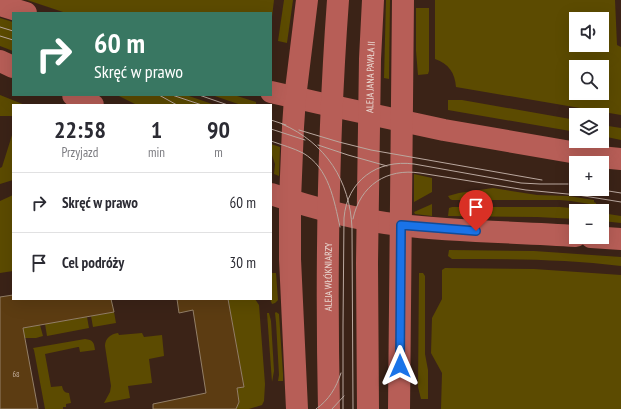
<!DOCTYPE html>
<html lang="pl">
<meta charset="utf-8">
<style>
body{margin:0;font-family:"PT Sans Narrow",sans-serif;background:#f2f2f3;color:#2b2b33;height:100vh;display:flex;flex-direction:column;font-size:15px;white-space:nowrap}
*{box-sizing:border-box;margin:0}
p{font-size:13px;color:#7c7c81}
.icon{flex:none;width:22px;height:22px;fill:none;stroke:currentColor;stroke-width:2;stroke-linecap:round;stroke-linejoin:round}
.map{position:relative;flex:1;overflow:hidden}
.panel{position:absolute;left:12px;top:104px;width:260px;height:196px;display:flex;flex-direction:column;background:#fff;border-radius:0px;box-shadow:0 4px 16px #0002}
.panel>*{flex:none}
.guide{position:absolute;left:12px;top:12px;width:260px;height:84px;border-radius:0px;box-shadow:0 4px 16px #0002;background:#397762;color:#fff;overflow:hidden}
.fabs{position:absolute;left:569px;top:12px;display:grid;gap:8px}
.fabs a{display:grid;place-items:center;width:40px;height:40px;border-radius:0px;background:#fff;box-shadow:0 4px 16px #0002;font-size:20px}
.pin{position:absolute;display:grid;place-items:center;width:34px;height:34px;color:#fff;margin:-41px -17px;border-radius:50% 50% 50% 0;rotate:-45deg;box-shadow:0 0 4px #0007}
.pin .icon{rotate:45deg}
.me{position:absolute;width:44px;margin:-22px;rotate:0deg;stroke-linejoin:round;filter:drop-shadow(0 0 3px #0008)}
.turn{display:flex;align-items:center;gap:14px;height:84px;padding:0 16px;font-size:18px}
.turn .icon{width:52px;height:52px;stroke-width:2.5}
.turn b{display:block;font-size:28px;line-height:34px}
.eta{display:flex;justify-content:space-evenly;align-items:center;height:68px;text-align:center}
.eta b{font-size:24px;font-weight:700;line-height:28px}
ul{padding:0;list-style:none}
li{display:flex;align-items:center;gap:12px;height:60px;padding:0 16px;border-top:1px solid #e1e1e2}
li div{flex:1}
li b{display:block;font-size:15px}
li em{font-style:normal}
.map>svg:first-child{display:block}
.green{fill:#5c4b01;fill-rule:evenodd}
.building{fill:#5c3c12;stroke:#937f67}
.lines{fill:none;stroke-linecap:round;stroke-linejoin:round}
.major{stroke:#b75e57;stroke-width:22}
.tram{stroke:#baa89f;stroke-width:1}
.route-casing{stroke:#114b97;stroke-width:10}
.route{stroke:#1a73e8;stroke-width:7}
.labels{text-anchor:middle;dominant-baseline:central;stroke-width:3;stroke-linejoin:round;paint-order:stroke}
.number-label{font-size:8px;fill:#c6b2a2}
.street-label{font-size:10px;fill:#ead9d2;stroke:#1a100a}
</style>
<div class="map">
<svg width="621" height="409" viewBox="0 0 621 409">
<rect width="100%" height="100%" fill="#3b2317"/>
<!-- green -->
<g class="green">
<polygon points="27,0 274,0 272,17 271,18 271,13 66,13"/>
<polygon points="284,0 293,0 287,43 278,41"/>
<polygon points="386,0 390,0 389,79 384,78"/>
<path d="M435 0H615L617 45 621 47V115L456 87C455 73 449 64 435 59ZM576 19H602V45H576ZM576 67H602V93H576Z"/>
<polygon points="416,8 429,8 429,71 428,74 418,75 416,51"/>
<polygon points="0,18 13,22 13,51 0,46"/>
<polygon points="0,95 25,105 13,105 13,116 0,116"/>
<polygon points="117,95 186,95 215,105 137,105"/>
<polygon points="212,95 234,95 256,102 256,105 241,105"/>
<polygon points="448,100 462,100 576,120 576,132 448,110"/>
<polygon points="602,125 621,128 621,140 602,136"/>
<polygon points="13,132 13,180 0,184 0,168 2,167"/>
<polygon points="271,144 280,147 279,176 274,174 275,164 271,152"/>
<polygon points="414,174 432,178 432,192 414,202"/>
<polygon points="493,188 537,195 568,196 594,200 594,202 596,203 596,205 571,201 560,200 452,200 450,199 448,196 459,193"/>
<polygon points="13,195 13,271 0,273 0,201"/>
<polygon points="432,204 432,216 415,214 414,212"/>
<polygon points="452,207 560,207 571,208 570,213 576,214 576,219 537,217 448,216 449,208"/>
<polygon points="602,213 621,216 621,223 602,221"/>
<path d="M449 250 534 251 621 257V266C565 259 508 259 452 259L448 256Z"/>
<polygon points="445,268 534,269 621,275 621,409 441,409 442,373 431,353 432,318 442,299 442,270"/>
<polygon points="271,273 276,273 278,300 275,303 272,304 270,299 271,299"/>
<polygon points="419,273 423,273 425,276 425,354 428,370 428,399 421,399 418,387"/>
<polygon points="228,299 255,299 259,305 265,384 264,401 262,405 249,409 236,409 239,402 237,388 244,386"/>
<polygon points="114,312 116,323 93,327 91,316"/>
<polygon points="276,312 279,314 283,374 283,381 278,381 279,375 276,322 275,313"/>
<polygon points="267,313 269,313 271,321 274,371 272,382"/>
<polygon points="87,317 89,328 47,336 45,324"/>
<polygon points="40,325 43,336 36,338 20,338 18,329"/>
<path d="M118 333 119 335 142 333 144 337 162 335 164 356 149 359 152 383 128 386 130 398 104 403 110 392 111 386 105 346C105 338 111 334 118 333Z"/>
<path d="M85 339C93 340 94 342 95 350L80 352 79 347H78L45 354 51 387 62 386C63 390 64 393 69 393L71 403 66 404V407H63V409H45L34 350 33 348Z"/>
</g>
<!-- building -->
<g class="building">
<polygon points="13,295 13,299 111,299 114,312 23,328 38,409 0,409 0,297"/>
<polygon points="177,299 228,299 244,387 237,388 239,402 236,409 153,409 153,404 206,393 193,310 179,313"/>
</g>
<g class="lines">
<!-- major -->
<g class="major">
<polyline points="0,5 26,13"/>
<polyline points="0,61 13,67"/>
<polyline points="271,92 319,103 444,130 600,157 621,159"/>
<polyline points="73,95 93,105"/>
<path d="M271 194C313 208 357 220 400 225 459 232 518 232 576 236"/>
<polyline points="591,237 621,239"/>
<polyline points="297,409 290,259 290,200 293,127 295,98 307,0"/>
<path id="s1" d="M329 409C326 273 328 136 338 0"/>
<path id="s2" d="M368 409 367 263 370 59 373 0"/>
<polyline points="399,409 403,0"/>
</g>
<!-- tram -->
<g class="tram">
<polyline points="0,27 13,31"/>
<polyline points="0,36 13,40"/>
<polyline points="159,95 177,105"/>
<polyline points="172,95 202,105"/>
<polyline points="199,95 228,105"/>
<polyline points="271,120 286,125"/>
<path d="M282 124C326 143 350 181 352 228L353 409"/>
<polyline points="271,129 305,140"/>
<polyline points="299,130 339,142 371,150 542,180"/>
<path d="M271 141C282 145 293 148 303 153 329 168 334 200 340 227"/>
<polyline points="318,145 348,155 387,166"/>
<polyline points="596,189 621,193"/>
<path d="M353 219C360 185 387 168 420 173L526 190 578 195 621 202"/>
<path d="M316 409C329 400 336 388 341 373"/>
<polyline points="332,409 344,396"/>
<path d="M343 409V326L344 218C347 181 377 159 414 164L521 183 540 184H568"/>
</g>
</g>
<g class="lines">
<!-- route casing -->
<g class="route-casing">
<polyline id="route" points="400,366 401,225 476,231"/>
</g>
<!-- route -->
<use href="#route" class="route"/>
</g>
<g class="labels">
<!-- number labels -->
<g class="number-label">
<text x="16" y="374">68</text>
</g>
<!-- street labels -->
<g class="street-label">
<text stroke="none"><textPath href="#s2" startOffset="332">ALEJA JANA PAWŁA II</textPath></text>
<text stroke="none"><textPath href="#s1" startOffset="132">ALEJA WŁÓKNIARZY</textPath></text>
</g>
</g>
</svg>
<div class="fabs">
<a><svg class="icon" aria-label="sound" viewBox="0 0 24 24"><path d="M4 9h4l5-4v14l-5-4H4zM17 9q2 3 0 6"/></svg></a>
<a><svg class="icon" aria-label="search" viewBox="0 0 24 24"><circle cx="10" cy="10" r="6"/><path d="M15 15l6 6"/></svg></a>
<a><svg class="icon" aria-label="layers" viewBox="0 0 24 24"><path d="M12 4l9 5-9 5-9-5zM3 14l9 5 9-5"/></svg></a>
<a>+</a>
<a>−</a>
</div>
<div class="pin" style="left:476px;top:231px;background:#d93025"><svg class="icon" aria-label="arrive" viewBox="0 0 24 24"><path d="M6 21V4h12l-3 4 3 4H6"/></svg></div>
<svg class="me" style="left:400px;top:366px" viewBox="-20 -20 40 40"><path d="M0-17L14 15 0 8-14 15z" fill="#1a73e8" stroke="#fff" stroke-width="4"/></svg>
<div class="guide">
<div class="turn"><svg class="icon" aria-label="right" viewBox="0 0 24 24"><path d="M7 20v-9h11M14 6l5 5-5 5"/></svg><div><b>60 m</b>Skręć w prawo</div></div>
</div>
<section class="panel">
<div class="eta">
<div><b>22:58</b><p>Przyjazd</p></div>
<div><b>1</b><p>min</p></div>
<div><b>90</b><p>m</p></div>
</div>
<ul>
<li><svg class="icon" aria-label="right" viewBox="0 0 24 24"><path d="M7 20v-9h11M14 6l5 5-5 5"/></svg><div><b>Skręć w prawo</b></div><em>60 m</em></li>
<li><svg class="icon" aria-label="arrive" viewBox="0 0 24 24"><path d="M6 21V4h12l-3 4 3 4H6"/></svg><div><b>Cel podróży</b></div><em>30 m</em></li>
</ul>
</section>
</div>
